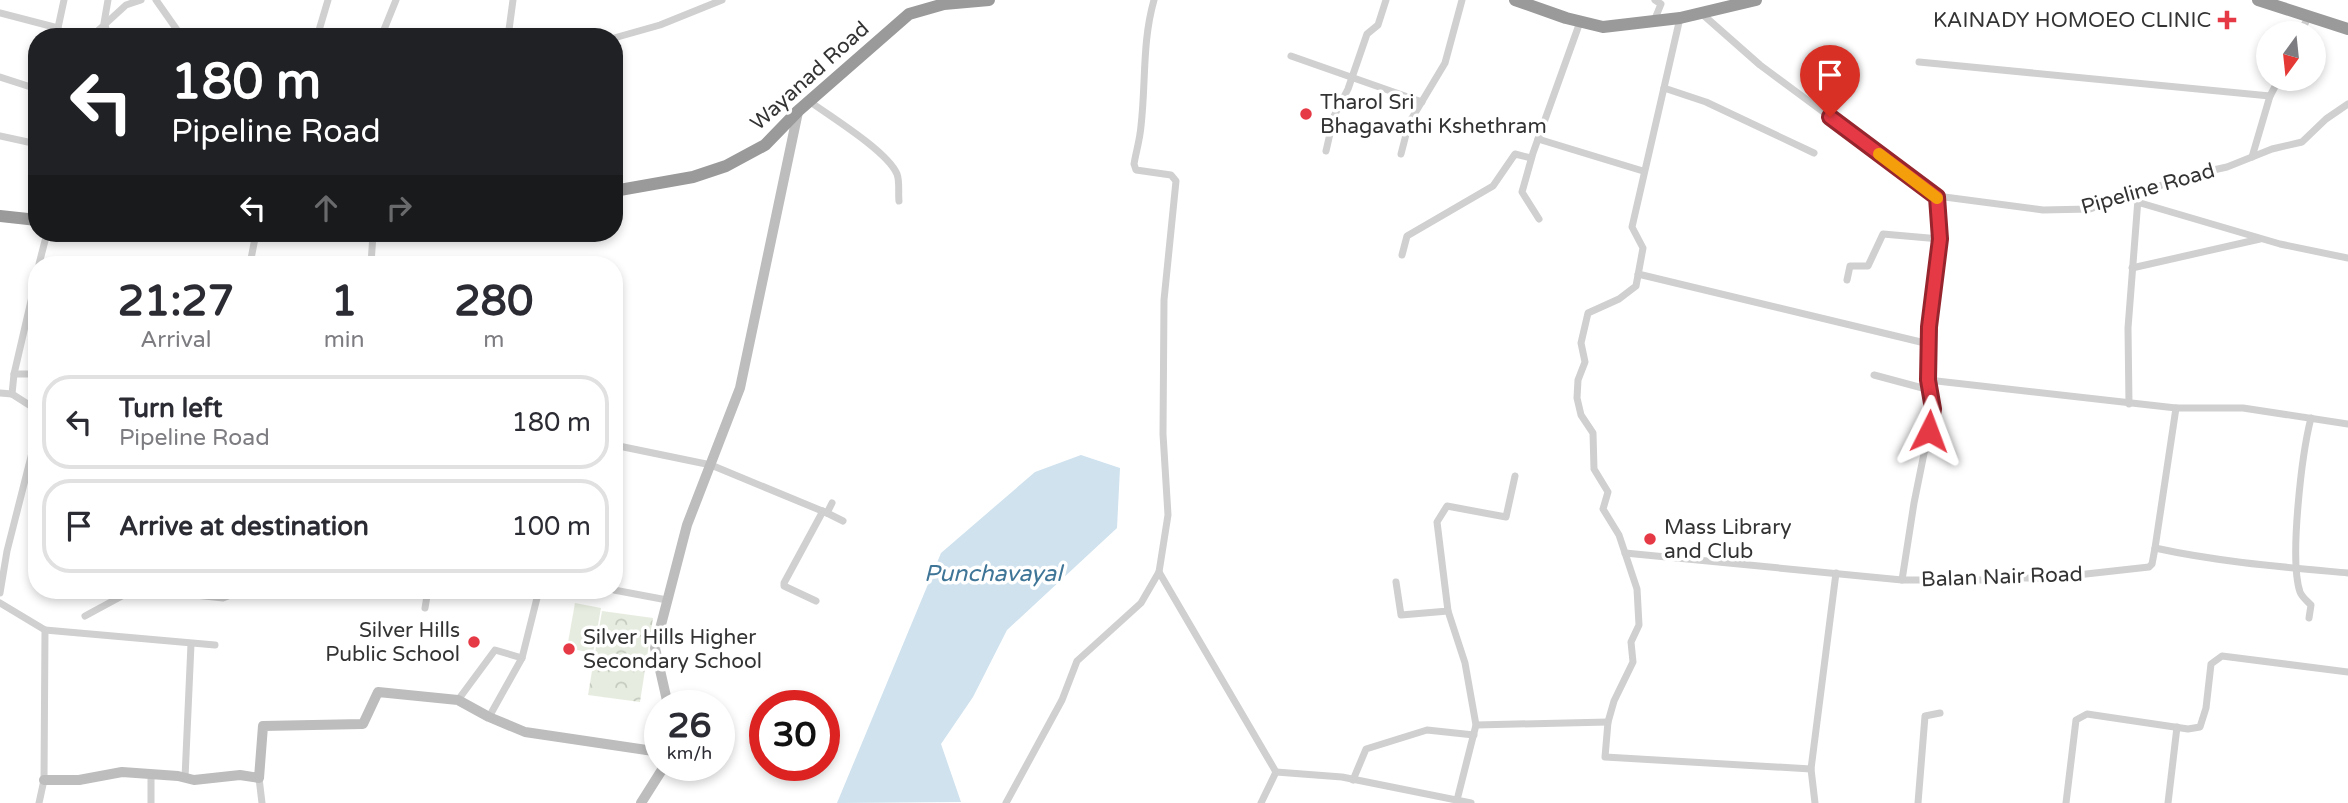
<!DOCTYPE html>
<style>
body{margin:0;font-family:"Varela Round",sans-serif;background:#f7f7f7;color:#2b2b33;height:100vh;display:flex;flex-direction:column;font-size:26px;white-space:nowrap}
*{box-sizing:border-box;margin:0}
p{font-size:23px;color:#7c7c81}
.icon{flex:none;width:38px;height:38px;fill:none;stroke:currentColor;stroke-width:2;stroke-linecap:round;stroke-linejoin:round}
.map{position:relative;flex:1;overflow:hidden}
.details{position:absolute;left:28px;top:256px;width:595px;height:343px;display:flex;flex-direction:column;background:#fff;border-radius:28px;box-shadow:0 4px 10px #0003}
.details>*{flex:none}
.guide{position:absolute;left:28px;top:28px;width:595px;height:214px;border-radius:28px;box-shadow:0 4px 10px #0003;background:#202124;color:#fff;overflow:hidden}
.needle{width:46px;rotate:195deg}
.controls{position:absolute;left:2256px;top:21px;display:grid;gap:14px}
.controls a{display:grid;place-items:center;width:70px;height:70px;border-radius:50%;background:#fff;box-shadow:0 4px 10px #0003;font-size:35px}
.speed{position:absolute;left:644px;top:690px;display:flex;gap:14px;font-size:35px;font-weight:700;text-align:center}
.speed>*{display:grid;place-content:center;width:91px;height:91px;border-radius:50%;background:#fff;box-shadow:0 4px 10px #0003;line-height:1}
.speed small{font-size:18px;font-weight:400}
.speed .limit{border:10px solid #d22;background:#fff;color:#111}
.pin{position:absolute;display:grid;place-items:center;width:60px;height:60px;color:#fff;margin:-72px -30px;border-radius:50% 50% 50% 0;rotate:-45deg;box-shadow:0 0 7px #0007}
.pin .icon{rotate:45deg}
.me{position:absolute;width:77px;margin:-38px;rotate:3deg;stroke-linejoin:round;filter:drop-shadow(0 0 5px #0008)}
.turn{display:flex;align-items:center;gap:24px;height:147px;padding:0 28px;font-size:32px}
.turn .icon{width:91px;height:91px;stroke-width:2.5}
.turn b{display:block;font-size:49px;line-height:60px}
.lanes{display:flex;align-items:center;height:66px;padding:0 28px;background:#0003;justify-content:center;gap:35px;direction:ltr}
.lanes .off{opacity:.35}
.eta{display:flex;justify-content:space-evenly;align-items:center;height:119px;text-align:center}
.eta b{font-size:42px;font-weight:700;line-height:49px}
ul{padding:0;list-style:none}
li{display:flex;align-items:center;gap:21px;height:94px;margin:0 14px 10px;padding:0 14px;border:4px solid #e1e1e2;border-radius:28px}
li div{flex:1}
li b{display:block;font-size:26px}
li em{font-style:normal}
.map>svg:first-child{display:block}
.forest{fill:url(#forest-crowns)}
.pitch{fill:#e6ecdf}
.water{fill:#cfe2ee}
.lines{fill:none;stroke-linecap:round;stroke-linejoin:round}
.street{stroke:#d0d0d0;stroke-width:7}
.secondary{stroke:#bdbdbd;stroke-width:10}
.highway{stroke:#9a9a9a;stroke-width:12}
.route-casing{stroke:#96252e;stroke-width:18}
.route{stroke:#e63946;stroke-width:12}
.slow{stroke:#f59e0b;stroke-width:12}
.poi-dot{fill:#e63946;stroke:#fff;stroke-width:2.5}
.labels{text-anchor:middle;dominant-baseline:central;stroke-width:7;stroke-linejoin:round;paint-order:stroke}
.poi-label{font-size:21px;fill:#333;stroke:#fff;text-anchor:start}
.street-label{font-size:21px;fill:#333;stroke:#fff}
.water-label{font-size:23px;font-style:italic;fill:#3f7597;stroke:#fff}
</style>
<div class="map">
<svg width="2348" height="803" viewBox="0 0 2348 803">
<defs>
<pattern id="forest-crowns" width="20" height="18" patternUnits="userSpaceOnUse" patternTransform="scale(1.75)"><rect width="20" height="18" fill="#e6ecdf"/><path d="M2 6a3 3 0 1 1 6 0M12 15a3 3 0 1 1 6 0" fill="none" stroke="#c6cbc0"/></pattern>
</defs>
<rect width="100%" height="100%" fill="#fff"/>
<!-- forest -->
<polygon class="forest" points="602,611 653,618 640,702 588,695"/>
<!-- pitch -->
<polygon class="pitch" points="575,603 601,608 593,653 567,648"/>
<!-- water -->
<polygon class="water" points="1081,455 1120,468 1117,528 1007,630 973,697 941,744 961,802 837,803 941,553 1035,472"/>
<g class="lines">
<!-- street -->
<g class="street">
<polyline points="108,0 104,23 109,37"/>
<polyline points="156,0 182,37"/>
<polyline points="0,13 58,28"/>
<polyline points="1701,13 1760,65 1937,196 2043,210 2090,209 2195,174 2227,167 2272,149 2302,142 2326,119 2348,104"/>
<polyline points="1680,18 1632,227 1643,248 1636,286 1619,299 1588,313 1581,343 1585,362 1578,380 1577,398 1581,415 1593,433 1594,469 1608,492 1603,509 1619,535 1637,589 1639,625 1631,642 1633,662 1614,701 1608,722 1605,757 1811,769"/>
<polyline points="1654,21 1661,4 1655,0"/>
<polyline points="2300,33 2309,16"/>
<polyline points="56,37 64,0"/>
<polyline points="91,37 126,5 141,0"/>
<polyline points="317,37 328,0"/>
<polyline points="381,37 396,0"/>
<polyline points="508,37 513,0"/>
<polyline points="614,38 660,25 722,0"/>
<polyline points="1291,56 1422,102"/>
<polyline points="1919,62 2270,96"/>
<polyline points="0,77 37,89"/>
<polyline points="1664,88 1706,102 1814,153"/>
<path d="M809 101C831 117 887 151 897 174 900 182 898 193 899 201"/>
<polyline points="0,136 37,144"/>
<polyline points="1538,139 1643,171"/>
<polyline points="1326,151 1334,116 1348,89 1367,34 1378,25 1386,0"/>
<polyline points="1401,154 1409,123 1445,63 1462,0"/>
<polyline points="2252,157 2270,96 2279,79"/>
<polyline points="2137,202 2280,244 2348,258"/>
<polyline points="1539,219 1522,192 1533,153 1580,22"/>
<polyline points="33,220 37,189"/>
<polyline points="1402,255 1407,236 1493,186 1515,154 1531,158"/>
<polyline points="39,264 47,233"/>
<polyline points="250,264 256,233"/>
<polyline points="371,264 373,234"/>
<polyline points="2132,268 2260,239"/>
<polyline points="1638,274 1929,344"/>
<polyline points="37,275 14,374 12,394 37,410"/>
<polyline points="1847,280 1850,266 1868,266 1883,234 1940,239"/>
<polyline points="14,374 37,374"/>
<polyline points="1874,375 1930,390"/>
<polyline points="1928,380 2176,408 2243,408 2348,424"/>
<polyline points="0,393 12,394"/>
<polyline points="2129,404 2128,328 2138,199"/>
<polyline points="614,445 711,465 827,513 832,503"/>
<polyline points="827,513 843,521"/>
<path d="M2155 548C2219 562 2283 567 2348 573"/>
<polyline points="1625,553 1902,580 1914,503 1933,409 1928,380 1929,327 1940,239 1937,196"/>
<polyline points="1159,572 1276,772 1261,803"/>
<polyline points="1902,580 1984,580 1995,577 2059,579 2068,576 2149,567 2152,564 2155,548 2176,408"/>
<polyline points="1396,582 1401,615 1448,611 1437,522 1447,506 1506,517 1515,476"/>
<polyline points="149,590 223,598 243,590"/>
<polyline points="614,590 667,600"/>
<polyline points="0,593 7,551 37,433"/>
<polyline points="816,601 784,586 784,583 823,511"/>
<polyline points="0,603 45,630 44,780 39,803"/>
<polyline points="425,608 428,590"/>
<polyline points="1448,611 1465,663 1476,725 1457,800"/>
<polyline points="85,616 133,590"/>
<path d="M2309 618 2311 605C2307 601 2302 597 2300 592 2289 559 2302 453 2311 418"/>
<polyline points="45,630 215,645"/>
<polyline points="458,700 495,650 522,658"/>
<polyline points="489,717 522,658 539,590"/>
<polyline points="1476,725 1608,722"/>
<polyline points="1276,772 1342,777 1471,803"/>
<polyline points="151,774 151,803"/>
<polyline points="185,778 191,644"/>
<polyline points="259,778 262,803"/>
<polyline points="1353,780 1366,749 1427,730 1474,735"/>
<path d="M1006 803 1062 700 1077 661 1141 603 1159 572 1168 515 1163 434 1164 300 1176 181 1171 175 1136 170 1134 164C1136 152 1140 139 1141 126 1146 83 1142 42 1154 0"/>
<polyline points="1815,803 1811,769 1836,573"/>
<polyline points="1918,803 1925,716 1940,713"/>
<polyline points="2066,803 2076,720 2087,714 2188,729 2200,727 2206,708 2211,664 2222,656 2348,672"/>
<polyline points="2168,803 2177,727"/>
</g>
<!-- secondary -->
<g class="secondary">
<polyline points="668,705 655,648 687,525 740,388 798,112"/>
<polyline points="44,780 79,780 122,772 178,776 194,780 240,775 259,778 263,726 363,724 378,692 458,700 489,717 525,732 660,752"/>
<polyline points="641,803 665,765"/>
</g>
<!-- highway -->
<g class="highway">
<polyline points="1515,0 1566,18 1603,27 1680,18 1756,0"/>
<polyline points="2258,0 2348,29"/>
<polyline points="614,191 693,177 726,166 765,145 798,111 909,14 944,4 989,0"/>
<polyline points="0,216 37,220"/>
<polyline points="345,233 381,235 405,233"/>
</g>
</g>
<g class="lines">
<!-- route casing -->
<g class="route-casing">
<polyline id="route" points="1830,117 1937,197 1940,239 1929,327 1928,380 1933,409 1929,431"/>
</g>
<!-- route -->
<use href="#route" class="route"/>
<!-- slow -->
<polyline class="slow" points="1879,154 1937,198"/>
</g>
<!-- markers -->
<g class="poi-dot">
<path d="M2223.5 9.5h7v7h7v7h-7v7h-7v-7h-7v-7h7z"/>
<circle cx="1306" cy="114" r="7"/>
<circle cx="1650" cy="539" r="7"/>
<circle cx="474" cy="642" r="7"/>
<circle cx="569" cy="649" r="7"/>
</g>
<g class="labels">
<!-- poi labels -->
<g class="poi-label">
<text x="2211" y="20" text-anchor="end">KAINADY HOMOEO CLINIC</text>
<text x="1320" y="102">Tharol Sri<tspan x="1320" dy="24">Bhagavathi Kshethram</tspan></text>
<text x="1664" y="527">Mass Library<tspan x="1664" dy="24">and Club</tspan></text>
<text x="460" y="630" text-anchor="end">Silver Hills<tspan x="460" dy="24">Public School</tspan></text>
<text x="583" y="637">Silver Hills Higher<tspan x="583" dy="24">Secondary School</tspan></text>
</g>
<!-- street labels -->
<g class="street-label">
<text transform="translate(810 76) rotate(-42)">Wayanad Road</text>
<text transform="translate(2148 189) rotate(-16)">Pipeline Road</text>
<text transform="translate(2002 577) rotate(-2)">Balan Nair Road</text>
</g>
<!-- water labels -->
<g class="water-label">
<text x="993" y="574">Punchavayal</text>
</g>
</g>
</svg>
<div class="controls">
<a><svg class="needle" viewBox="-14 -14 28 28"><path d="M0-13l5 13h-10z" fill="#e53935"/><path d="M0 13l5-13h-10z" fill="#7c7c81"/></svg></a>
</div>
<div class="speed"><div>26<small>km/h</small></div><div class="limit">30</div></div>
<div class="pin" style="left:1830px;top:117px;background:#d93025"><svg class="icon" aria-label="arrive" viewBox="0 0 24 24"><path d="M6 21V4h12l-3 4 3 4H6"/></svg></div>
<svg class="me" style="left:1929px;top:431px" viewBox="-20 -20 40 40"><path d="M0-17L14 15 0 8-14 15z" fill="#e63946" stroke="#fff" stroke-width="4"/></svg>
<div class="guide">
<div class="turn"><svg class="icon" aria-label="left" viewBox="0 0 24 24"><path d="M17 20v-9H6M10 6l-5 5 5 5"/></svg><div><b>180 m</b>Pipeline Road</div></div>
<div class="lanes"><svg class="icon" aria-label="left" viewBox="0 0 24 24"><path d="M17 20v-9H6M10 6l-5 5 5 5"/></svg><svg class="icon off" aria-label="ahead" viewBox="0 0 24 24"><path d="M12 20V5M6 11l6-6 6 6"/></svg><svg class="icon off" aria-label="right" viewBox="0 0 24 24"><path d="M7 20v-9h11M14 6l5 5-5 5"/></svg></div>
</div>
<section class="details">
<div class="eta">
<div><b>21:27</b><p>Arrival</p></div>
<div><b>1</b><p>min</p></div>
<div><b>280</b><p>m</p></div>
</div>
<ul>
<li><svg class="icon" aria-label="left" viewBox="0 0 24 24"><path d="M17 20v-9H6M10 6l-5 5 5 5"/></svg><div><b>Turn left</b><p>Pipeline Road</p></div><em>180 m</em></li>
<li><svg class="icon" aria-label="arrive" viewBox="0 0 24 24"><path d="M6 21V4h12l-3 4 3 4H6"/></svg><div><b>Arrive at destination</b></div><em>100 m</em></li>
</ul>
</section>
</div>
